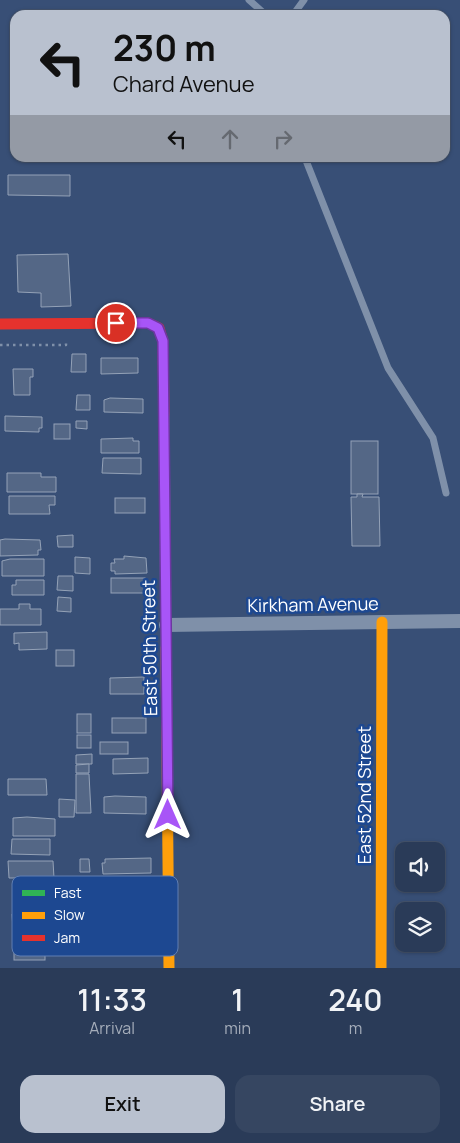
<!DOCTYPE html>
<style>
body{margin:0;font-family:Manrope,sans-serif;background:#364661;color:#f1f3f6;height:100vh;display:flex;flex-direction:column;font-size:19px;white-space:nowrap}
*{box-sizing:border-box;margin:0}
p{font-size:16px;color:#a5adba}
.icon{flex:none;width:28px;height:28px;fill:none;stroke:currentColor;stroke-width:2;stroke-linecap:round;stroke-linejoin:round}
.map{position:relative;height:968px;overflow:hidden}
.panel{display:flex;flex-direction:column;background:#2a3b58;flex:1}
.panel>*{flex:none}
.top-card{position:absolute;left:10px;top:10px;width:440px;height:152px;border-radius:15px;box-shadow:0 1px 4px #0004,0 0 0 1px #46556e;background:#b9c1cf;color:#111;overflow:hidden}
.controls{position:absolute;left:395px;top:842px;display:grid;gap:10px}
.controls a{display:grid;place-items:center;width:50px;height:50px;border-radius:10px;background:#2a3b58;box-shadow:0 1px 4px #0004,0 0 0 1px #46556e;font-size:25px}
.pin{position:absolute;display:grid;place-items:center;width:42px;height:42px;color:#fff;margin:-21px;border:2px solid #fff;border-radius:50%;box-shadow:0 1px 5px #0007}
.me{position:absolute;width:55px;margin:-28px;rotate:0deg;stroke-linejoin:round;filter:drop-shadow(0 0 4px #0008)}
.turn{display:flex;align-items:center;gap:18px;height:105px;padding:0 20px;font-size:22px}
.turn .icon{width:65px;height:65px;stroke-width:2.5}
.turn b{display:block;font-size:35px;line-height:42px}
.lanes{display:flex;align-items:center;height:48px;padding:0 20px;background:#0003;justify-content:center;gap:25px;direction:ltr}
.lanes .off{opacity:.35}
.eta{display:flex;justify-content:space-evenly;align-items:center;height:85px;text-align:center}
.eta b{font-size:30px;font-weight:600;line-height:35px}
.action{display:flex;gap:10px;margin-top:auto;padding:10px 20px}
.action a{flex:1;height:58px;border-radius:15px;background:#b9c1cf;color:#111;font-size:20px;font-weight:600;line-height:58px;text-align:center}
.action a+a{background:#364661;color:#f1f3f6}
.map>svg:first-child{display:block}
.building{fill:#546786;stroke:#94a2b7}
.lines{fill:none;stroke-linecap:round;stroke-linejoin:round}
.path{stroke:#7f90a9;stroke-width:2.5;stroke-dasharray:2.5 4;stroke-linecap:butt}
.lane{stroke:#7f90a9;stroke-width:7}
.street{stroke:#7f90a9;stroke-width:14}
.fast{stroke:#30b455;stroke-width:11}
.slow{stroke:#ff9f0a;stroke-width:11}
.jam{stroke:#e5322d;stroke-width:11}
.route-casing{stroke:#6d37a1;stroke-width:12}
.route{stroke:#a855f7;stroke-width:9}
.labels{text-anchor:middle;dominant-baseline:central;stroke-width:5;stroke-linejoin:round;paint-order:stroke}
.street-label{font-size:18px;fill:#fff;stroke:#1d4891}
.key{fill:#1d4891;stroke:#617fb2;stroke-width:1}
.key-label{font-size:14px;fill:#fff}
</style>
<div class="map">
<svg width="460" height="968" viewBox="0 0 460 968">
<rect width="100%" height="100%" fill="#384f76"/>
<!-- building -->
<g class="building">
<polygon points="8,175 70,175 70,196 8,195"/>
<polygon points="68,254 71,306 41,307 41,293 18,292 17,255"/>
<polygon points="72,354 86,354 86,372 71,372"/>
<polygon points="101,358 138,358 138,373 101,374"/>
<polygon points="13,369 33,369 33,377 30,377 30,395 14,395"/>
<polygon points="77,395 90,395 90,410 76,410"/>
<polygon points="110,398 143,399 143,413 104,412 104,400"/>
<polygon points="5,416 42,417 42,428 39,428 39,432 5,431"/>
<polygon points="76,421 87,421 87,429 76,428"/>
<rect x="54" y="424" width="16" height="15"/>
<polygon points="133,438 133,441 139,441 139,453 101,453 101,439"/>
<rect x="351" y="441" width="27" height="53"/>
<polygon points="103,458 141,458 141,474 102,473"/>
<polygon points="7,473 41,473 41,477 56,477 56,492 7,492"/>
<polygon points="357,494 363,494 362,497 379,497 380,546 352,546 351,497 357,497"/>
<polygon points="9,496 55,496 55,505 49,505 50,514 9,514"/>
<rect x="115" y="498" width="30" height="15"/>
<polygon points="73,535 73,547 58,547 57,536"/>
<polygon points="5,539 40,540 41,550 38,550 38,555 0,556 0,540"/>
<polygon points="124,556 146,558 147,573 115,574 115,571 111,571 111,563 115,563 114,559 124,559"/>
<polygon points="75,557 90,558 90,574 75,573"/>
<polygon points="10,559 44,559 44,576 2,576 2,561"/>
<polygon points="58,576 73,576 73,591 57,590"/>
<rect x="111" y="578" width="34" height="15"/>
<polygon points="16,580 44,580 44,595 12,595 12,585 16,585"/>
<polygon points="58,597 71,598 71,612 57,611"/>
<polygon points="19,604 30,604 30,609 41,609 41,625 0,625 0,609 19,609"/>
<polygon points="47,632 47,649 19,650 19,643 14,644 14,633"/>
<rect x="56" y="650" width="18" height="16"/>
<polygon points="144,677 144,694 110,694 110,678"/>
<rect x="77" y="714" width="14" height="19"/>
<rect x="112" y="718" width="34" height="15"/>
<rect x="77" y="735" width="14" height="13"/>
<rect x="100" y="742" width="28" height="12"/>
<polygon points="92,754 92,764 76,764 76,755"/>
<polygon points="148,758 148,773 113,774 113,759"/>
<polygon points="89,764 89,773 76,773 76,765"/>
<polygon points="76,774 89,774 91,813 76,813"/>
<polygon points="8,779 46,779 47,795 8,795"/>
<polygon points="115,796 146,797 146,814 104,813 104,797"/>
<polygon points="59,799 75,800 74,817 59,817"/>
<polygon points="27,817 55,819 55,836 13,836 13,818"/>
<polygon points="12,839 50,839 50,855 11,854"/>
<polygon points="151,858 151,873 103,874 102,863 105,863 105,859"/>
<polygon points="80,859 89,859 90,872 80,872"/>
<polygon points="8,861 53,861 54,878 9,878"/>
<polygon points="12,914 36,914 36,930 13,930"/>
<rect x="14" y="942" width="31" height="18"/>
</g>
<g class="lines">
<!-- path -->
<polyline class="path" points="0,345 66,345 66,340"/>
<!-- lane -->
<g class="lane">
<polyline points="249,0 266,15"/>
<polyline points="293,15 304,0"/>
<polyline points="305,158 388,368 433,438 446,493"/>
</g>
<!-- street -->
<polyline class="street" points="166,625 460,621"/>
<!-- fast -->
<polyline class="fast" points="164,414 166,648"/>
<!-- slow -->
<g class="slow">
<polyline points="166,648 169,968"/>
<polyline points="381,968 382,622"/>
</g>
<!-- jam -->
<polyline class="jam" points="0,324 148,323 159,328 163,341 164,414"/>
</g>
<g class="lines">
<!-- route casing -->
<g class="route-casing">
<polyline id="route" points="116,323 148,323 158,328 163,341 168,815"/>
</g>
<!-- route -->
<use href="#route" class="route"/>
</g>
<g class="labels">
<!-- street labels -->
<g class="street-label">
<text transform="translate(313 604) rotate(-1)">Kirkham Avenue</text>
<text transform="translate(149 648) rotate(-91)">East 50th Street</text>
<text transform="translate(364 795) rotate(-90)">East 52nd Street</text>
</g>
</g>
<!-- legend -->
<rect x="12" y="876" width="166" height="80" rx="8" class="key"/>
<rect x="22" y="890" width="23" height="6" fill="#30b455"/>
<rect x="22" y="912" width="23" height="7" fill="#ff9f0a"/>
<rect x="22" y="935" width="23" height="6" fill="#e5322d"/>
<g class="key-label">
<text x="54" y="898">Fast</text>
<text x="54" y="920">Slow</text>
<text x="54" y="943">Jam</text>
</g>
</svg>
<div class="controls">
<a><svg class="icon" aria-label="sound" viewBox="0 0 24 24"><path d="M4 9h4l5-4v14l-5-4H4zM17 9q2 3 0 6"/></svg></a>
<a><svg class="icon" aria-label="layers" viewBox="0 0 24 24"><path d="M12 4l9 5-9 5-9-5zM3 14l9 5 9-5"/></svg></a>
</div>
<div class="pin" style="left:116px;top:323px;background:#d93025"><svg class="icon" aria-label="arrive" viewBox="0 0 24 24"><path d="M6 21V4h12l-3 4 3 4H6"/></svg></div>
<svg class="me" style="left:168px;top:815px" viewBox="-20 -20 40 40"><path d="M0-17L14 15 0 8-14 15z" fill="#a855f7" stroke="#fff" stroke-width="4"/></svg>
<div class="top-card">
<div class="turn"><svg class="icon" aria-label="left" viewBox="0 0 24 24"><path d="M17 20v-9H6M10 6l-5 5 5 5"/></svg><div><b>230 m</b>Chard Avenue</div></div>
<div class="lanes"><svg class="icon" aria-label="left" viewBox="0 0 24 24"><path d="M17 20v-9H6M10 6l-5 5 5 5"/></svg><svg class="icon off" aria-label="ahead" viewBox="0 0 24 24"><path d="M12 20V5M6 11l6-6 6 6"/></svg><svg class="icon off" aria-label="right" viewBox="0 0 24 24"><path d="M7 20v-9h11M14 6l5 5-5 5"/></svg></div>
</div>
</div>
<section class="panel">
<div class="eta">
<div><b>11:33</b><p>Arrival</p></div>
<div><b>1</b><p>min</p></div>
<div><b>240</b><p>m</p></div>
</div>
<div class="action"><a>Exit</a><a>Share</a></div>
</section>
